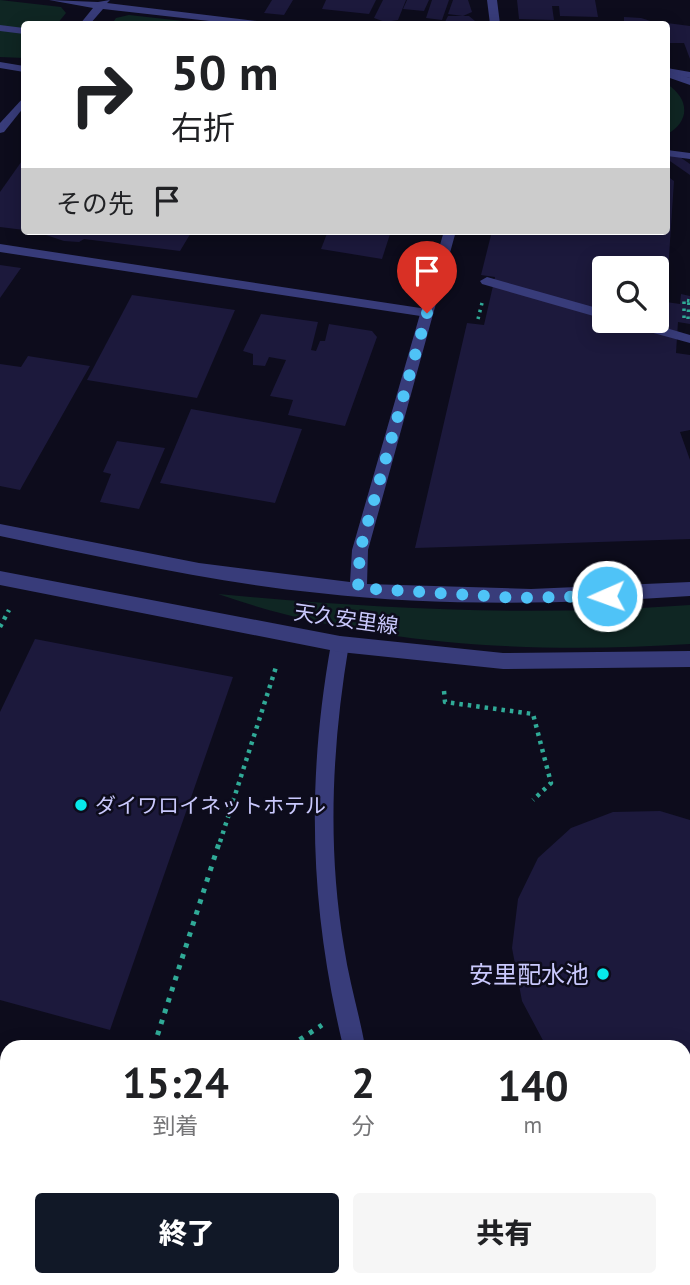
<!DOCTYPE html>
<html lang="ja">
<meta charset="utf-8">
<style>
body{margin:0;font-family:"PT Sans","Noto Sans JP",sans-serif;background:#f6f6f6;color:#202124;height:100vh;display:flex;flex-direction:column;font-size:26px;white-space:nowrap}
*{box-sizing:border-box;margin:0}
p{font-size:23px;color:#757577}
.icon{flex:none;width:38px;height:38px;fill:none;stroke:currentColor;stroke-width:2;stroke-linecap:round;stroke-linejoin:round}
.map{position:relative;flex:1;overflow:hidden}
.sheet{position:absolute;left:0px;top:1040px;width:691px;height:247px;display:flex;flex-direction:column;background:#fff;border-radius:21px 21px 0 0;box-shadow:0 4px 18px #0003}
.sheet>*{flex:none}
.top-card{position:absolute;left:21px;top:21px;width:649px;height:214px;border-radius:7px;box-shadow:0 4px 18px #0003;background:#fff;color:#202124;overflow:hidden}
.buttons{position:absolute;left:592px;top:256px;display:grid;gap:14px}
.buttons a{display:grid;place-items:center;width:77px;height:77px;border-radius:7px;background:#fff;box-shadow:0 4px 18px #0003;font-size:35px}
.pin{position:absolute;display:grid;place-items:center;width:60px;height:60px;color:#fff;margin:-72px -30px;border-radius:50% 50% 50% 0;rotate:-45deg;box-shadow:0 0 7px #0007}
.pin .icon{rotate:45deg}
.me{position:absolute;width:77px;margin:-38px;rotate:268deg;stroke-linejoin:round;filter:drop-shadow(0 0 5px #0008)}
.turn{display:flex;align-items:center;gap:24px;height:147px;padding:0 35px;font-size:32px}
.turn .icon{width:91px;height:91px;stroke-width:2.5}
.turn b{display:block;font-size:49px;line-height:60px}
.then{display:flex;align-items:center;height:66px;padding:0 35px;background:#0003;gap:14px;font-size:26px}
.eta{display:flex;justify-content:space-evenly;align-items:center;height:119px;text-align:center}
.eta b{font-size:42px;font-weight:800;line-height:49px}
.action{display:flex;gap:14px;margin-top:auto;padding:14px 35px}
.action a{flex:1;height:80px;border-radius:7px;background:#111827;color:#fff;font-size:28px;font-weight:800;line-height:80px;text-align:center}
.action a+a{background:#f6f6f6;color:#202124}
.map>svg:first-child{display:block}
.green{fill:#0f2623}
.building{fill:#1c193c;fill-rule:evenodd}
.lines{fill:none;stroke-linecap:round;stroke-linejoin:round}
.path-far2{stroke:#30aa97;stroke-width:3.5;stroke-dasharray:2.5 4.5;stroke-linecap:butt}
.path-far1{stroke:#30aa97;stroke-width:4.5;stroke-dasharray:3.5 5;stroke-linecap:butt}
.path{stroke:#30aa97;stroke-width:5;stroke-dasharray:4.5 7;stroke-linecap:butt}
.pedestrian{fill:#383c7a;fill-rule:evenodd}
.minor{fill:#383c7a;fill-rule:evenodd}
.tertiary{fill:#383c7a;fill-rule:evenodd}
.route{stroke:#4fc3f7;stroke-width:12;stroke-dasharray:0 21.6}
.poi-dot{fill:#07e9eb;stroke:#0d0c1c;stroke-width:2.5}
.labels{text-anchor:middle;dominant-baseline:central;stroke-width:5;stroke-linejoin:round;paint-order:stroke}
.street-label{font-size:21px;fill:#cac9fd;stroke:#0d0c1c}
.poi-label{font-size:21px;fill:#cac9fd;stroke:#0d0c1c;text-anchor:start}
.near-poi-label{font-size:24px;fill:#cac9fd;stroke:#0d0c1c;text-anchor:end}
</style>
<div class="map">
<svg width="690" height="1285" viewBox="0 0 690 1285">
<rect width="100%" height="100%" fill="#0d0c1c"/>
<!-- green -->
<g class="green">
<polygon points="0,0 61,7 66,13 57,24 24,24 24,58 0,57"/>
<polygon points="129,15 210,24 112,24 116,18"/>
<path d="M667 84C690 99 690 122 667 134Z"/>
<path d="M218 594C376 609 531 617 690 605V644C534 654 366 646 218 594Z"/>
</g>
<!-- building -->
<g class="building">
<polygon points="272,0 293,0 284,15 264,13"/>
<polygon points="326,0 376,0 369,14 322,9"/>
<polygon points="383,0 406,0 398,20 385,22 374,18"/>
<polygon points="407,0 429,0 424,11 403,9"/>
<polygon points="432,0 449,0 442,20 426,18"/>
<polygon points="453,0 468,0 472,12 463,16 448,14"/>
<polygon points="517,0 595,0 598,17 560,16 559,6 552,6 554,20 519,19"/>
<polygon points="448,16 469,16 475,21 471,24 444,24"/>
<polygon points="624,17 641,18 660,24 624,24"/>
<polygon points="516,21 563,22 562,24 516,24"/>
<polygon points="667,23 690,26 690,59 684,43 667,43"/>
<polygon points="667,148 690,164 690,175 667,159"/>
<polygon points="24,158 24,230 0,227 0,192"/>
<path d="M667 176 674 181 666 302 680 304 681 294 690 296V324L678 322 676 353 690 355V430L680 432 690 460V539L415 548 467 323 484 325 495 277 481 275 492 231H667ZM604 268H656V320H604Z"/>
<polygon points="34,231 192,231 180,251 84,239 79,242 64,241"/>
<polygon points="328,231 391,231 382,259 321,249"/>
<polygon points="0,265 21,268 0,298"/>
<polygon points="132,295 235,310 197,398 87,380"/>
<polygon points="261,314 318,322 311,350 316,351 320,341 325,341 329,324 372,331 377,337 345,426 288,415 293,400 270,396 286,360 269,357 265,366 253,365 253,354 243,351"/>
<polygon points="28,356 90,366 20,490 0,486 0,364 21,367"/>
<polygon points="191,409 302,429 275,503 160,483"/>
<polygon points="117,441 165,448 139,509 100,502 111,474 103,472"/>
<polygon points="35,639 233,677 110,1030 0,1000 0,712"/>
<polygon points="660,811 690,820 690,1131 684,1130 684,1046 546,1046 522,1001 512,948 518,899 538,858 571,828 613,812"/>
<polygon points="7,1267 7,1279 377,1279 379,1285 0,1285 0,1272"/>
</g>
<g class="lines">
<!-- path-far2 -->
<g class="path-far2">
<polyline points="684,318 684,300 690,301"/>
<polyline points="478,319 483,299"/>
<polyline points="688,319 689,301"/>
</g>
<!-- path-far1 -->
<g class="path-far1">
<polyline points="0,627 9,610"/>
<polyline points="444,691 445,702 533,714 551,783 533,800"/>
<polyline points="220,842 277,664"/>
</g>
<!-- path -->
<g class="path">
<polyline points="154,1046 220,840"/>
<polyline points="290,1046 322,1025"/>
<polyline points="0,1081 7,1113"/>
<polyline points="0,1163 7,1160"/>
<polyline points="0,1239 7,1234"/>
</g>
<!-- pedestrian -->
<g class="pedestrian">
<polygon points="0,25 24,28 24,34 0,31"/>
<polygon points="487,277 604,310 604,319 482,284 480,281"/>
<polygon points="615,320 639,320 690,335 690,343 617,323"/>
</g>
<!-- minor -->
<g class="minor">
<polygon points="487,0 497,0 500,24 490,24"/>
<polygon points="667,68 690,72 690,78 667,74"/>
<polygon points="0,244 427,309 434,313 427,317 0,252"/>
<path d="M340 636 346 639 349 644C332 745 327 846 344 947 349 981 359 1013 365 1046H343C310 908 306 784 331 644L334 639Z"/>
<polygon points="431,1279 457,1279 460,1285 434,1285"/>
</g>
<!-- tertiary -->
<g class="tertiary">
<polygon points="49,0 98,2 110,0 107,3 257,21 262,24 236,24 103,9 90,24 80,24 93,8"/>
<polygon points="0,62 24,66 24,72 0,68"/>
<polygon points="667,71 690,78 690,85 667,77"/>
<polygon points="24,97 24,107 4,132 0,133 0,123"/>
<polygon points="667,150 690,153 690,159 667,156"/>
<path d="M444 231H456L368 550 367 584 531 589 690 582V596C566 604 442 607 319 593 211 582 106 558 0 536V524L199 563 350 582 352 550Z"/>
<polygon points="0,571 340,636 503,653 690,651 690,667 503,669 340,652 0,585"/>
</g>
</g>
<g class="lines">
<!-- route -->
<polyline class="route" points="427,313 360,550 358,588 518,598 607,596"/>
</g>
<!-- markers -->
<g class="poi-dot">
<circle cx="81" cy="805" r="7"/>
<circle cx="603" cy="974" r="7"/>
</g>
<g class="labels">
<!-- street labels -->
<g class="street-label">
<text transform="translate(346 619) rotate(8)">天久安里線</text>
</g>
<!-- poi labels -->
<g class="poi-label">
<text x="95" y="805">ダイワロイネットホテル</text>
</g>
<!-- near-poi labels -->
<g class="near-poi-label">
<text x="589" y="974">安里配水池</text>
</g>
</g>
</svg>
<div class="buttons">
<a><svg class="icon" aria-label="search" viewBox="0 0 24 24"><circle cx="10" cy="10" r="6"/><path d="M15 15l6 6"/></svg></a>
</div>
<div class="pin" style="left:427px;top:313px;background:#d93025"><svg class="icon" aria-label="arrive" viewBox="0 0 24 24"><path d="M6 21V4h12l-3 4 3 4H6"/></svg></div>
<svg class="me" style="left:607px;top:596px" viewBox="-20 -20 40 40"><circle r="17" fill="#4fc3f7" stroke="#fff" stroke-width="3"/><path d="M0-11L8 9 0 5-8 9z" fill="#fff"/></svg>
<div class="top-card">
<div class="turn"><svg class="icon" aria-label="right" viewBox="0 0 24 24"><path d="M7 20v-9h11M14 6l5 5-5 5"/></svg><div><b>50 m</b>右折</div></div>
<div class="then">その先<svg class="icon" aria-label="arrive" viewBox="0 0 24 24"><path d="M6 21V4h12l-3 4 3 4H6"/></svg></div>
</div>
<section class="sheet">
<div class="eta">
<div><b>15:24</b><p>到着</p></div>
<div><b>2</b><p>分</p></div>
<div><b>140</b><p>m</p></div>
</div>
<div class="action"><a>終了</a><a>共有</a></div>
</section>
</div>
